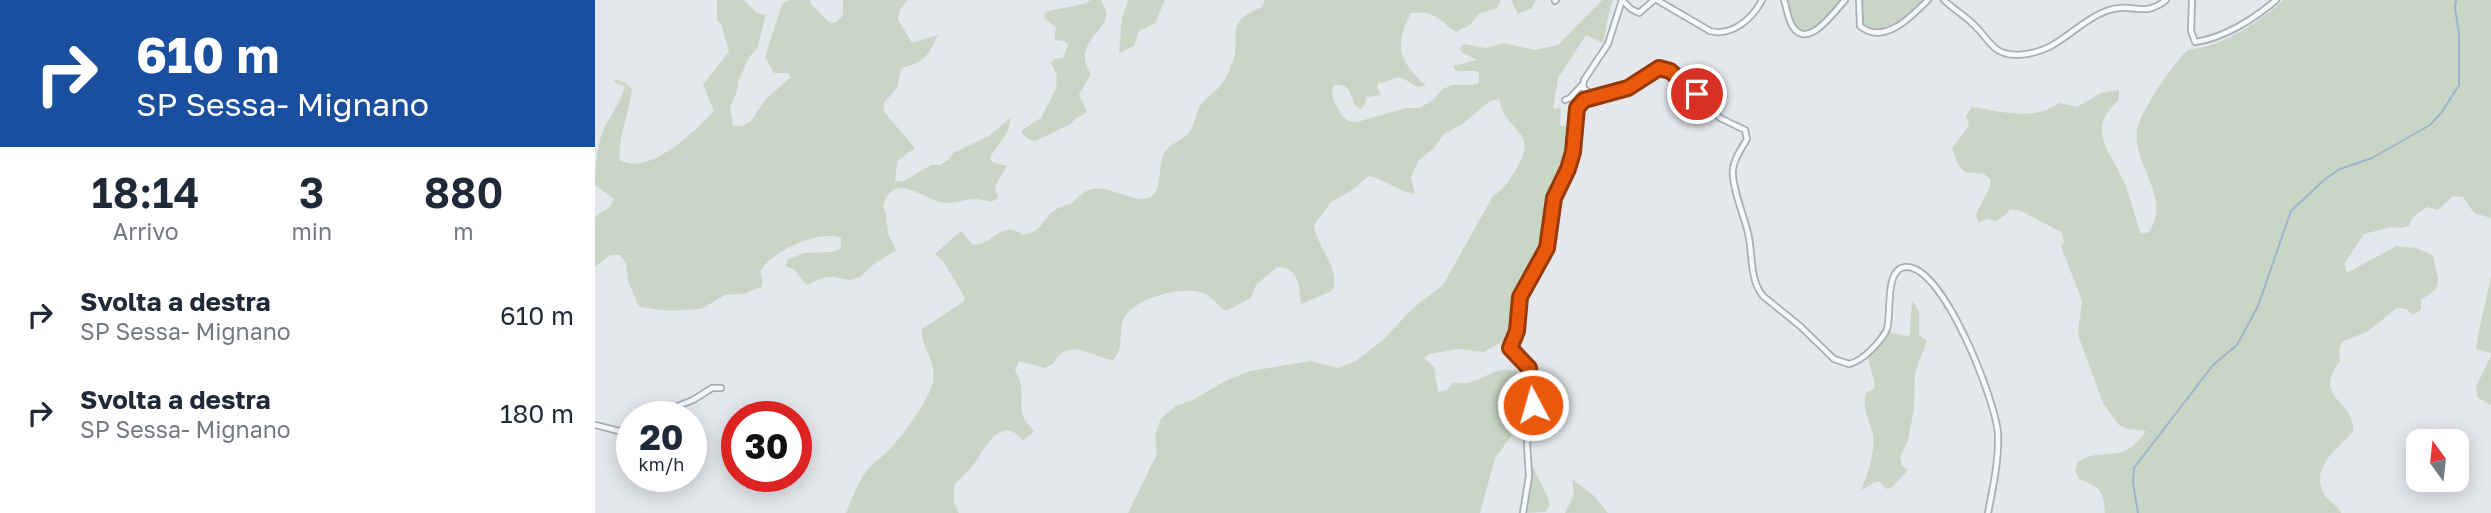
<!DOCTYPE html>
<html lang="it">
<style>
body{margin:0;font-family:"Golos Text",sans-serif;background:#f6f6f7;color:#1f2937;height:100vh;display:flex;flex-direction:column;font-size:26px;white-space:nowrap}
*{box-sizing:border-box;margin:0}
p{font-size:23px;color:#747a83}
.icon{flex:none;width:38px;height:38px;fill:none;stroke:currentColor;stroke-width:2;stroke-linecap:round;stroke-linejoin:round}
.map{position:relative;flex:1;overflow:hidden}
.details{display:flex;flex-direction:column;background:#fff;width:595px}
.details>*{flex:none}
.guide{background:#1a4fa0;color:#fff;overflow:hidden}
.needle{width:46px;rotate:345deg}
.tools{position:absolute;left:1811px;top:429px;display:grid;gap:14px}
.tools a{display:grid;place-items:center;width:63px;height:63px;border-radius:14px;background:#fff;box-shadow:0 4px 18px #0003;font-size:35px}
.speed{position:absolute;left:21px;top:401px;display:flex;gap:14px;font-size:35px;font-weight:700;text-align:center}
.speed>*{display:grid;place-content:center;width:91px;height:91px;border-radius:50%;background:#fff;box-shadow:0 4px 18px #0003;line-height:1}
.speed small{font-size:18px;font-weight:400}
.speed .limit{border:10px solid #d22;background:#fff;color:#111}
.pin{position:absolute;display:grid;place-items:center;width:60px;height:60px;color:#fff;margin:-30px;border:4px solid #fff;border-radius:50%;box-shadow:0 2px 7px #0007}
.me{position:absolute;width:77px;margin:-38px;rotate:354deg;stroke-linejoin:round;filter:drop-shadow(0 0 5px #0008)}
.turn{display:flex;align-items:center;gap:24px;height:147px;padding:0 21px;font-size:32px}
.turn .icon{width:91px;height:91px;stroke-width:2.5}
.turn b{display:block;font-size:49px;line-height:60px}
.eta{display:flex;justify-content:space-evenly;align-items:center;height:119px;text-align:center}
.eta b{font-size:42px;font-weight:600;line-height:49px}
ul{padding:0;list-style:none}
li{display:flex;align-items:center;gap:21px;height:98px;padding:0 21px}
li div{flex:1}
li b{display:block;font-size:26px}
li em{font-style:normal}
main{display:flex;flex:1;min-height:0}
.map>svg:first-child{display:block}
.green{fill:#c9d6c5}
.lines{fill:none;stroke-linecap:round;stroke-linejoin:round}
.stream{stroke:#9fb4cc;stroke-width:2}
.minor-casing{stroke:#a9aeb7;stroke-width:8}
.minor{stroke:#f7f8fa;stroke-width:4.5}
.route-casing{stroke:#983908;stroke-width:18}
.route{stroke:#ea580c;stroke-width:12}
</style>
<main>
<section class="details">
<div class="guide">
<div class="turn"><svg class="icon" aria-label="right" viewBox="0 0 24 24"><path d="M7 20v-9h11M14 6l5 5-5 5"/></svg><div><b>610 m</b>SP Sessa- Mignano</div></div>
</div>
<div class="eta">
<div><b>18:14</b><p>Arrivo</p></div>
<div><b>3</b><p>min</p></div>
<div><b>880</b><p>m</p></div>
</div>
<ul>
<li><svg class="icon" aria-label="right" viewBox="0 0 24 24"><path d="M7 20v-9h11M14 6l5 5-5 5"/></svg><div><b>Svolta a destra</b><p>SP Sessa- Mignano</p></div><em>610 m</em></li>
<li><svg class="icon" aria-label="right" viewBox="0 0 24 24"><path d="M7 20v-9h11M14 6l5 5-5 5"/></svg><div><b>Svolta a destra</b><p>SP Sessa- Mignano</p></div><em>180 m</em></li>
</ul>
</section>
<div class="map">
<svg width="1896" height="513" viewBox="0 0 1896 513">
<rect width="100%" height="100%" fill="#e4e7ec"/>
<!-- green -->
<g class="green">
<path d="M122 0H149L162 13 171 15 162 49 155 56 143 81 142 91 135 108 138 126H147L155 122 171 99 196 77 193 73H179L170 57 187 4 194 0H215L216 4 235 23 242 22 248 15V0H313L305 10 303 19 317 43 343 35C333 57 329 62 306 68 303 87 304 88 289 102V112L320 148 302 161 300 182 309 181 336 165H345L353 160 358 153 394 136 415 118C416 134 402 144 395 158L397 162 412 166 400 186 403 198 396 202C374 195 373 202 353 203 330 204 301 167 288 206L291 214 293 233 301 250 279 264 265 277 256 280 238 277 228 278 211 285 200 270 191 266 192 260 209 253 237 252 246 248V238C225 229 174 252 165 272L168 280 166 287 149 294 130 295 106 309 75 311 44 307 33 281 31 263 25 255H15L0 267V217L15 207 19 199 0 185C0 168 2 142 10 126 18 113 25 102 30 87L19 82 20 79 31 83 37 89C35 111 22 140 25 160 54 177 101 130 119 111L108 85 134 51 126 24 122 20Z"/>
<path d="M496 0H506C507 4 510 7 511 11 515 32 475 42 496 74L484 94 492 112 480 119 474 125 440 141C434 140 428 136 426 131L446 118 461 89 462 75 456 63 459 59 468 58 473 45 469 41 460 40 461 27 450 19 449 14 453 11 489 4Z"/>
<polygon points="534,0 570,0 560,23 544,31 539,46 524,53 527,17"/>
<path d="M670 0H906L902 8 884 14 875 25 861 32C843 19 839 10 816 13 798 47 804 61 831 86 816 90 811 75 801 78 794 79 794 83 784 83L782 87 786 95 772 97 769 106 766 109 759 104C756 93 753 83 740 85L737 89 738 98 746 115 753 121 762 122 811 108H825L839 99 848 89 857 85H875L884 83V73L880 71H861L858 66 882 60 866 52 865 48 868 44 891 48 909 43 940 50 963 45 1007 0H1018L1014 13 1008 43 991 35 963 78 958 109 966 108 965 125 975 127 976 145 973 162 955 205 950 247 922 299 919 335 889 352 863 349 835 354 829 358 839 367 843 392 852 390 859 382C884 388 892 368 914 370 919 370 925 374 930 376L932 409 928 420 900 458 885 513H533L562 454 560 436 566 418 581 406 598 400 630 381 655 371 716 361 743 368 761 361 788 340 818 308 848 285 898 196C908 190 914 181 920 171 946 129 912 136 904 99L895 101 866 125 849 134 838 149 823 161 816 178 820 194C803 192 791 179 773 176L759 189 736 202 719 225C721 247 747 269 737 291L706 304C704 287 705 267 682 267L661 285 656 298 631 311C623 306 618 298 610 294 589 284 533 299 527 323 523 339 530 345 518 360 496 357 473 335 458 364L450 368 424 361 420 370C422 375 426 381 426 387 428 408 421 412 439 431L428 441C406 412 390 449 379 464 373 472 365 479 359 485V503L364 513H251C257 499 263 481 273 469 279 462 287 457 293 451 308 435 333 402 338 382 342 360 325 345 327 329L368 302 370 298 348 261 340 254 366 231 378 245C400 244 406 219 428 235 449 231 446 219 460 210 464 207 470 206 475 204 482 199 488 191 497 189 514 184 544 207 557 196 569 185 562 169 568 156 574 142 586 143 594 132 600 125 600 116 604 108 609 98 619 93 626 85 630 80 634 72 636 66 650 37 624 24 667 7Z"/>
<polygon points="916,0 941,0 937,8 923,14"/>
<polygon points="1191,0 1246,0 1225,23 1212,32 1202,28"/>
<path d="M1266 0H1329C1312 17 1292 39 1267 25Z"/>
<path d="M1688 0H1896V218L1879 213 1868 197 1858 196 1843 210 1833 207C1824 212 1817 215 1814 226L1805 228 1796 227 1769 234 1749 264 1752 273 1801 246 1821 248 1838 255 1843 279 1841 289 1826 300V310L1818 315 1811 309 1802 308 1773 331 1747 342 1744 351 1745 361C1716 400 1760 398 1758 432 1740 450 1713 470 1731 497 1736 503 1743 506 1746 513H1510C1509 490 1504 487 1484 479L1480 470 1483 462C1511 444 1524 469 1551 431L1532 429 1524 425 1508 403 1483 335 1487 301 1466 246 1469 241 1466 232 1424 210 1415 209 1409 216 1401 221 1392 219 1383 223 1381 214 1394 189 1396 180 1389 174 1370 172 1364 166 1357 148 1374 126 1371 116 1377 107C1406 111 1438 122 1464 103L1482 107 1506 93 1524 90V100C1489 130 1516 151 1529 182 1536 199 1540 217 1546 234L1554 232C1577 198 1539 168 1542 132 1544 112 1579 62 1594 49 1624 49 1666 21 1688 0Z"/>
<path d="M1896 275V353L1881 349C1884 324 1892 300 1896 275Z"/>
<path d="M1317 300 1324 312V335L1332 341 1320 372 1319 409 1313 440 1305 457 1307 466 1313 470 1296 488 1292 489 1285 482H1280L1266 490C1273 474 1280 454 1278 436 1276 422 1266 409 1271 393L1279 389 1280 385 1273 358 1293 332 1311 336 1315 335Z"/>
<polygon points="1896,356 1896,405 1882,397 1881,387"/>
<polygon points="935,461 953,497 955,506 950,512 929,513"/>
<polygon points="977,479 998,495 1013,513 970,513 979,495"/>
</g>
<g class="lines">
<!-- stream -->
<polyline class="stream" points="1543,513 1538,483 1539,468 1618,365 1642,345 1663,306 1696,211 1729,180 1745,169 1777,158 1835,125 1847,112 1864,85 1864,34 1860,7 1861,0"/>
<!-- minor casing -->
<g class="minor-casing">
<g id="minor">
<path d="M1027 0 1013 44 989 80 988 88 998 95C1009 95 1021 93 1031 88 1045 82 1055 67 1071 69L1102 94 1125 118 1150 130 1152 139C1147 148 1139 158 1138 169 1136 185 1149 216 1153 233 1158 253 1154 279 1168 296L1205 326 1239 359 1254 364C1263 362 1269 357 1276 350 1282 344 1289 337 1292 329 1297 313 1289 270 1310 267 1348 263 1401 402 1403 434 1404 460 1398 487 1393 513"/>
<polyline points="1027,0 1036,9 1044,13 1059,0"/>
<path d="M1062 0 1115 31C1137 37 1158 18 1167 0"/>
<path d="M1189 0C1192 9 1193 20 1198 27 1213 50 1240 11 1250 0"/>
<path d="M1264 0 1265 26C1289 46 1317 16 1333 0"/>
<path d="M1349 0C1358 9 1369 15 1378 24 1386 31 1392 41 1400 48 1414 60 1441 54 1456 46 1476 35 1490 19 1511 11 1538 1 1548 19 1571 0"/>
<path d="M1597 0 1596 31 1600 42C1629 38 1659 19 1681 0"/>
<polyline points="960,1 961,0"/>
<polyline points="970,100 975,98 987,85"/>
<polyline points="58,416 98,400 117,388 126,388"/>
<polyline points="0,425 24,431 37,430"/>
<polyline points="928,513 934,476 932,444 937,394 934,368 915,348 922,331 925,297 952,248 959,198 973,169 978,152 982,108 989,100 1007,96"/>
</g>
</g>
<!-- minor -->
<use href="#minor" class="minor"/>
</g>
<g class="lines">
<!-- route casing -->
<g class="route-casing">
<polyline id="route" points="938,405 934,368 915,348 922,331 925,297 952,248 959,198 973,169 978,152 982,108 989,100 1033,88 1064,68 1075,71 1102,94"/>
</g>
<!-- route -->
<use href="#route" class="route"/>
</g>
</svg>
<div class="tools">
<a><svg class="needle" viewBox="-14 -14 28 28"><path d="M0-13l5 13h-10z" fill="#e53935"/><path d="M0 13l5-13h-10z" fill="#747a83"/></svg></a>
</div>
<div class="speed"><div>20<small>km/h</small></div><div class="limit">30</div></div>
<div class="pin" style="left:1102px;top:94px;background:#d93025"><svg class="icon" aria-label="arrive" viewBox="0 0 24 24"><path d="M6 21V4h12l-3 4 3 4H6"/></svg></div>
<svg class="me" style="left:938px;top:405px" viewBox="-20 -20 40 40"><circle r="17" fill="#ea580c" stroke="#fff" stroke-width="3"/><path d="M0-11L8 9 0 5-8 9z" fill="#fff"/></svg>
</div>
</main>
